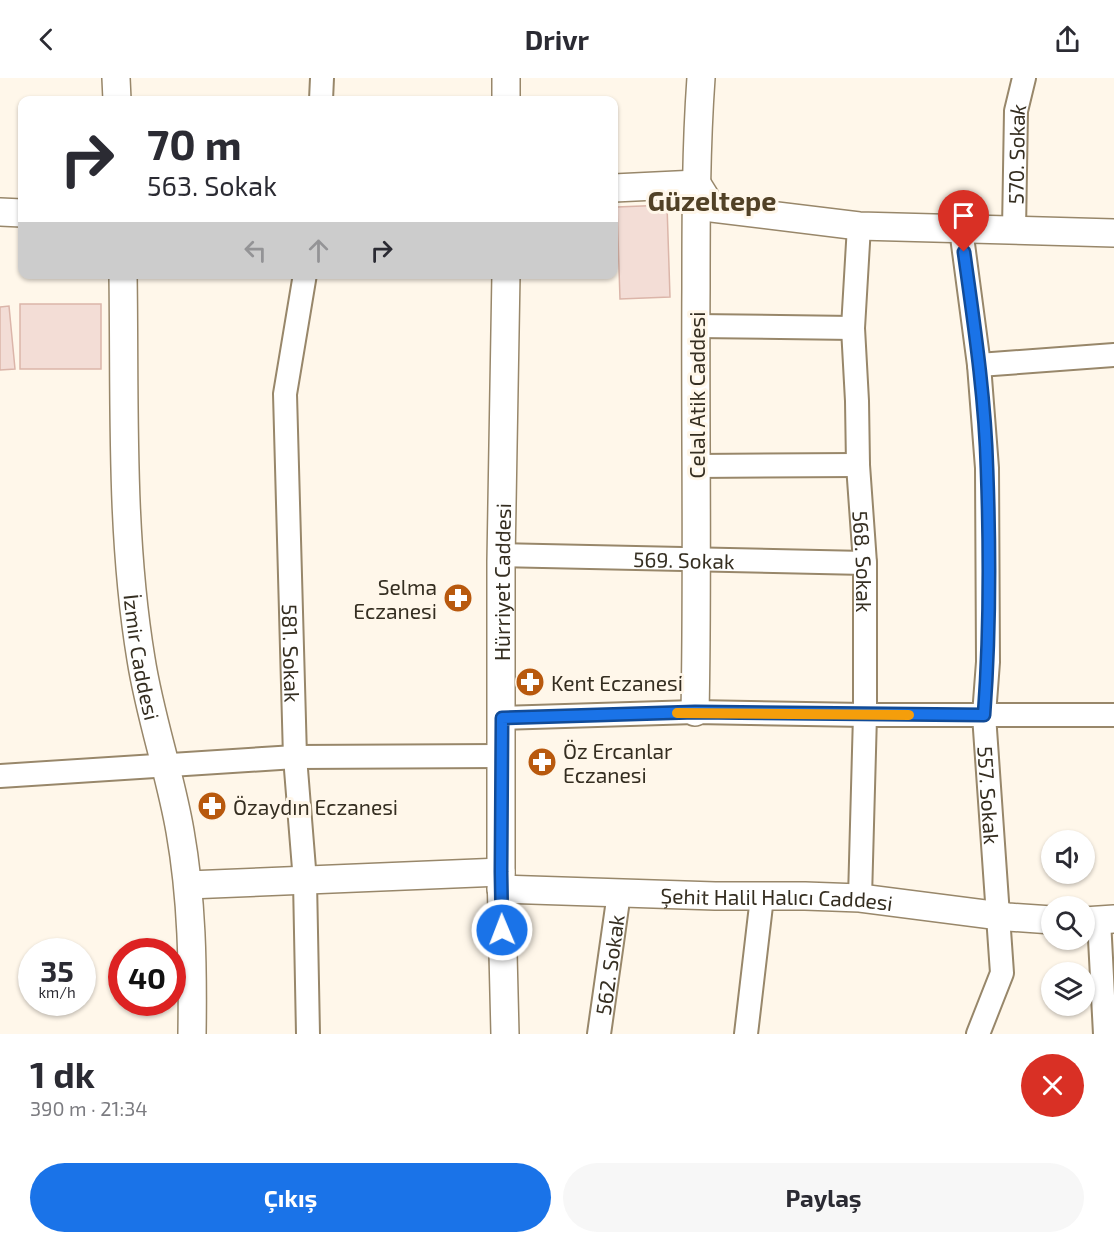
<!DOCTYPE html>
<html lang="tr">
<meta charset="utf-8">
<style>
body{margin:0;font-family:"Exo 2",sans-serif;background:#f7f7f7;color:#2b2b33;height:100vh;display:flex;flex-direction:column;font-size:22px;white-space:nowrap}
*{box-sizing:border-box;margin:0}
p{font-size:20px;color:#7c7c81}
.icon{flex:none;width:33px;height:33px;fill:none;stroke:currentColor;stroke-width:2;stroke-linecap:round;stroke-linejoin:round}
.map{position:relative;height:956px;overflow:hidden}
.details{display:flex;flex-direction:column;background:#fff;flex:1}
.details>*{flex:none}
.top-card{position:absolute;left:18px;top:18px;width:600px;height:183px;border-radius:12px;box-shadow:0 2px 4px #0004;background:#fff;color:#2b2b33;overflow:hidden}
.controls{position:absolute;left:1041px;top:752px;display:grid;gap:12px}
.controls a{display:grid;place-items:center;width:54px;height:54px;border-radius:50%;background:#fff;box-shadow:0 2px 4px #0004;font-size:30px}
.speed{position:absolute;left:18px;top:860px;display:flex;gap:12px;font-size:30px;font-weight:700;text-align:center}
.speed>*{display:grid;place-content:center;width:78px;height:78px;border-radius:50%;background:#fff;box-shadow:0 2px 4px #0004;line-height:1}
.speed small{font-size:15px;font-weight:400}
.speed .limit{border:9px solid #d22;background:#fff;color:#111}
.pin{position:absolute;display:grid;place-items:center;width:51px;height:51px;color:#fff;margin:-62px -26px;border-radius:50% 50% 50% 0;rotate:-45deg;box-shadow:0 0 6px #0007}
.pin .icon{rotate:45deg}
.me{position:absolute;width:66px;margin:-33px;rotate:359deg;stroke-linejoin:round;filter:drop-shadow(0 0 4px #0008)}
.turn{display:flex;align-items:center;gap:21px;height:126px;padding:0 30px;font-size:27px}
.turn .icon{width:78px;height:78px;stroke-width:2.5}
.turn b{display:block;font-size:42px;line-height:51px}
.lanes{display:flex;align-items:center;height:57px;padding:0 30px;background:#0003;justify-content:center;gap:30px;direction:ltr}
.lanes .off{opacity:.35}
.round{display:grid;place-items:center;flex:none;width:63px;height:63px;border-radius:32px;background:#f7f7f7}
.overview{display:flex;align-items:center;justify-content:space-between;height:102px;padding:0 30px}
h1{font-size:36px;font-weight:700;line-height:45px}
.button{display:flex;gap:12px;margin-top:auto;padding:12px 30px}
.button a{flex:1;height:69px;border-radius:36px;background:#1a73e8;color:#fff;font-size:24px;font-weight:700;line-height:69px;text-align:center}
.button a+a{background:#f7f7f7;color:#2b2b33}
header{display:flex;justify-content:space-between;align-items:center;height:78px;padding:0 30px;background:#fff;font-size:27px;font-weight:700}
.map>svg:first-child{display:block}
.building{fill:#f3ddd6;stroke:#dbb5a9;stroke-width:1.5}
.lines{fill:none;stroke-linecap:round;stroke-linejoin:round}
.minor-casing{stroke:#98876a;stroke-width:26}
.tertiary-casing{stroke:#98876a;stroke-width:30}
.minor{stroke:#fff;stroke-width:22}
.tertiary{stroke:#fff;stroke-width:27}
.route-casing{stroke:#114b97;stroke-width:15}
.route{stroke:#1a73e8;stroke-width:10}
.slow{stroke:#f59e0b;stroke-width:10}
.labels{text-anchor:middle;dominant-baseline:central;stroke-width:6;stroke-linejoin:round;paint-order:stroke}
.street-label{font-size:21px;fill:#352e21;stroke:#fff7ea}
.poi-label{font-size:21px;fill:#352e21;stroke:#fff7ea;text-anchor:start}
.district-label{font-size:27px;font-weight:bold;fill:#514126;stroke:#fff7ea}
</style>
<header><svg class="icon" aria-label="back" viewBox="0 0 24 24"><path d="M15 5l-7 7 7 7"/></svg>Drivr<svg class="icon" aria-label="share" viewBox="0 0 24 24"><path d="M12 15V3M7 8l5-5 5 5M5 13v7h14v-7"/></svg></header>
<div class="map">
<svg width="1114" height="956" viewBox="0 0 1114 956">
<rect width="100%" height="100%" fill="#fff7ea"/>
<!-- building -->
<g class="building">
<polygon points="667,127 670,219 620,221 617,129"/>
<rect x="20" y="226" width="81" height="65"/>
<polygon points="9,228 15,291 0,292 0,229"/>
</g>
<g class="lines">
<!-- minor casing -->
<g class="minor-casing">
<g id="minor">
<polyline points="321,22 322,0"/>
<path id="s1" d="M859 148 853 250 857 323 858 387 865 485V637L860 820"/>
<path id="s2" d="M961 151 979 287 987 390 988 584 984 637 1002 895 978 956"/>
<path id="s3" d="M1014 152 1016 33 1024 0"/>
<path id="s4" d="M305 196 285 316 295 679 305 803 308 956"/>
<polyline points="696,248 853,250"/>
<polyline points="979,287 1114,277"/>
<polyline points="695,388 858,387"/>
<path id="s5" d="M502 477 865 485"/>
<polyline points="502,640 695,634 865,637 1114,637"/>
<polyline points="0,698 295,679 501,678"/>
<polyline points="1099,842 1105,956"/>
<path id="s6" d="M599 956 619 815"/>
<polyline points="746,956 762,819"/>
</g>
</g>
<!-- tertiary casing -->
<g class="tertiary-casing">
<g id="tertiary">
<polyline points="116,0 117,22"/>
<polyline points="506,0 506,22"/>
<polyline points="614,110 697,106 712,130 859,148 1114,155"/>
<polyline points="0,134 22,135"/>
<path id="s7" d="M123 196C125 324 120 454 141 581 150 639 170 695 180 753 192 821 193 888 192 956"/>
<path d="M695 634C698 493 695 351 696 210 696 140 696 70 701 0"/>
<polyline points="188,807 501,794"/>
<path id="s8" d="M501 811 715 818H805L860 820 1008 839 1052 842"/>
<polyline points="1084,843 1114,841"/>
<path id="s9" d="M505 956 501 794V483L506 196"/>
</g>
</g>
<!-- minor -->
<use href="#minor" class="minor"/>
<!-- tertiary -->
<use href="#tertiary" class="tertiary"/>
</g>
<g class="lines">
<!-- route casing -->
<g class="route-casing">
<path id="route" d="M502 852 501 794 502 640 695 634 984 637C990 556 990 473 987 391 985 318 974 246 964 174"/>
</g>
<!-- route -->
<use href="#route" class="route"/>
<!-- slow -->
<polyline class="slow" points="677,635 909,637"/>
</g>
<!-- icons -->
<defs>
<g id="pharmacy-disc" transform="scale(1.5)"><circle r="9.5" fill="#b8590e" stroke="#fff7ea"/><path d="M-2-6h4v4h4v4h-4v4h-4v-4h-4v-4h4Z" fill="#fff"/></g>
</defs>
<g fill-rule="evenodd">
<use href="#pharmacy-disc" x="458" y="520"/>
<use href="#pharmacy-disc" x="530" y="604"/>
<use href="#pharmacy-disc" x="542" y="684"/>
<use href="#pharmacy-disc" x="212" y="728"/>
</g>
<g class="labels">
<!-- street labels -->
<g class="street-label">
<text stroke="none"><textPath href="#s3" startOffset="76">570. Sokak</textPath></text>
<text transform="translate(696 317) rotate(-90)">Celal Atik Caddesi</text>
<text stroke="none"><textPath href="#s5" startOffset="182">569. Sokak</textPath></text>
<text stroke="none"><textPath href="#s1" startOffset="336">568. Sokak</textPath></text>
<text stroke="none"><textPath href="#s9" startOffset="452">Hürriyet Caddesi</textPath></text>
<text stroke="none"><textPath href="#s4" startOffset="381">581. Sokak</textPath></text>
<text stroke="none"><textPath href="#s7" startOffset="384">İzmir Caddesi</textPath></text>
<text stroke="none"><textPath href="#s2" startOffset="568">557. Sokak</textPath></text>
<text stroke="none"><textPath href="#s8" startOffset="276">Şehit Halil Halıcı Caddesi</textPath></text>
<text stroke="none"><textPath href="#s6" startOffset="70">562. Sokak</textPath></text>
</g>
<!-- poi labels -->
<g class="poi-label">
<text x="437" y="508" text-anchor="end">Selma<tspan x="437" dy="24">Eczanesi</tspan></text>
<text x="551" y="604">Kent Eczanesi</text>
<text x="563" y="672">Öz Ercanlar<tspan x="563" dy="24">Eczanesi</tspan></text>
<text x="233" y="728">Özaydın Eczanesi</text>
</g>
<!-- district labels -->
<g class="district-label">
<text x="712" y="122">Güzeltepe</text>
</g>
</g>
</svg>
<div class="controls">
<a><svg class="icon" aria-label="sound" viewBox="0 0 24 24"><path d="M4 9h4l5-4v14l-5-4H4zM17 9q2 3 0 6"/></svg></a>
<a><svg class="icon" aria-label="search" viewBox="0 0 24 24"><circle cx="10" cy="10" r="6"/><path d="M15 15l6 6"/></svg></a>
<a><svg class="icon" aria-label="layers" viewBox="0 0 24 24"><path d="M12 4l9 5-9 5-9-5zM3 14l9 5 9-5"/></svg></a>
</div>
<div class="speed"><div>35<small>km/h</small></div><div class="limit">40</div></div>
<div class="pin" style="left:964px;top:174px;background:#d93025"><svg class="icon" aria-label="arrive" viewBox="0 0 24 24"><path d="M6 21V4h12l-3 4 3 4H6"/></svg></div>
<svg class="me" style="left:502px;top:852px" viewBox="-20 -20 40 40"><circle r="17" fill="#1a73e8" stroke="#fff" stroke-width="3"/><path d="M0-11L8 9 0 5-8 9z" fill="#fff"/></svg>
<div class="top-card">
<div class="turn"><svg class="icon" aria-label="right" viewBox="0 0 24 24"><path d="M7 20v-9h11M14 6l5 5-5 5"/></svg><div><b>70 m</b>563. Sokak</div></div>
<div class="lanes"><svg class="icon off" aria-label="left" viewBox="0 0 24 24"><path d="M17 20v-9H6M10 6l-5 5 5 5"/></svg><svg class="icon off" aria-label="ahead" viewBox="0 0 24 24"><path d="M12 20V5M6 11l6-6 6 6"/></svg><svg class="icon" aria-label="right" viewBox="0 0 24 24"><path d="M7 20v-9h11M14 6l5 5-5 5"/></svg></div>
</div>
</div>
<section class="details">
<div class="overview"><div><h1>1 dk</h1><p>390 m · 21:34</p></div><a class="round" style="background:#d93025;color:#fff"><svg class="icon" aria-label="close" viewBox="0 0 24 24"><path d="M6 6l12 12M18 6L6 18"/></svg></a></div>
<div class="button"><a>Çıkış</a><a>Paylaş</a></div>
</section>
